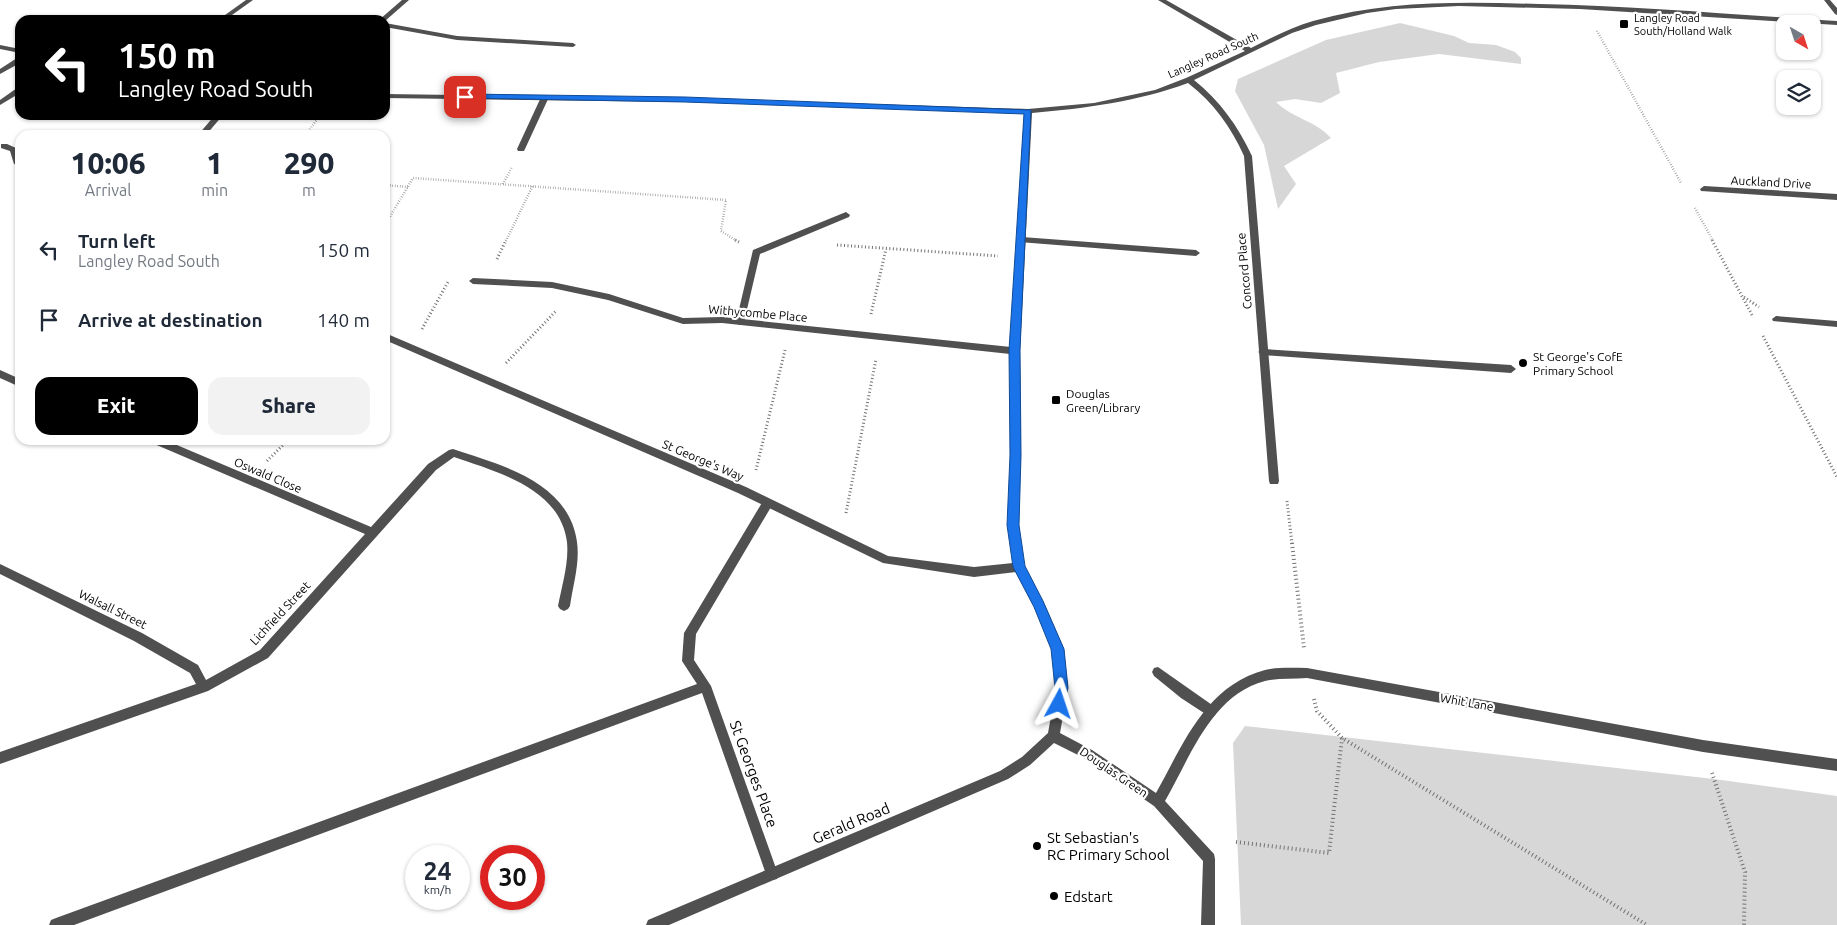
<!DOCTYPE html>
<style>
body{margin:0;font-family:Ubuntu,sans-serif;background:#f2f2f3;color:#1f2937;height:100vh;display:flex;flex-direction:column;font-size:19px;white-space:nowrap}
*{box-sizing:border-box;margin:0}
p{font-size:16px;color:#747a83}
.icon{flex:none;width:28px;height:28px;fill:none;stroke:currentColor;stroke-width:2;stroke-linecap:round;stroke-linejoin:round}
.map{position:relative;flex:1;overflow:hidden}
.sheet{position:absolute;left:15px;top:130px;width:375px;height:315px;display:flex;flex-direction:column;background:#fff;border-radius:15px;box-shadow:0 1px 4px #0004}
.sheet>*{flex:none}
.banner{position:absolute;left:15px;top:15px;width:375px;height:105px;border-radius:15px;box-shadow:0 1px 4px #0004;background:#000;color:#fff;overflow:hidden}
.needle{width:32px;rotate:141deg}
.controls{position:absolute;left:1776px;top:15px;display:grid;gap:10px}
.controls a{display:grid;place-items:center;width:45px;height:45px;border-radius:10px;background:#fff;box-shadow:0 1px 4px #0004;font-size:25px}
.speed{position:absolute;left:405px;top:845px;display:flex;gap:10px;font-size:25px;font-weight:700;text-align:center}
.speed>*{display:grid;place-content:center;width:65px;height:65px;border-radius:50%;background:#fff;box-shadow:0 1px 4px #0004;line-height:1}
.speed small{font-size:12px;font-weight:400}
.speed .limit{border:8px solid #d22;background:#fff;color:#111}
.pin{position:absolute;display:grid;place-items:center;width:42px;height:42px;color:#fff;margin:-21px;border-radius:10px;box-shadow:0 2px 8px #0006}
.me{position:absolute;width:55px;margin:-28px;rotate:5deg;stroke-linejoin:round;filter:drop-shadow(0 0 4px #0008)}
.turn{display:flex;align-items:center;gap:18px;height:105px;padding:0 20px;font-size:22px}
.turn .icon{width:65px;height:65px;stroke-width:2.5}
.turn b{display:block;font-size:35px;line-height:42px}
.eta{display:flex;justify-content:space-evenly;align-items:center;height:85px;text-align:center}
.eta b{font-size:30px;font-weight:800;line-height:35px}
.action{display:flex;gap:10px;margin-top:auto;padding:10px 20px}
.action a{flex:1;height:58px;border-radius:15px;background:#000;color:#fff;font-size:20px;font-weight:800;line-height:58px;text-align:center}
.action a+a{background:#f2f2f3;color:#1f2937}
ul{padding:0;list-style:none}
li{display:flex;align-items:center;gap:15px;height:70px;padding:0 20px}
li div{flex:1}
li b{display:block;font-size:19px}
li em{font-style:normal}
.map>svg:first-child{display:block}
.green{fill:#d7d7d7}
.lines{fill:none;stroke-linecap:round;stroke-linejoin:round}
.path-far2{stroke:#727272;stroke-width:2.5;stroke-dasharray:0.5 2;stroke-linecap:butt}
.path-far1{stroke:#727272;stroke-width:3;stroke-dasharray:1 2.5;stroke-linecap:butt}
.path{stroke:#727272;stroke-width:4;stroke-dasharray:1 3;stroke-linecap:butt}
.lane{fill:#505050;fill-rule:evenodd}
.street{fill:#505050;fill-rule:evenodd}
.route{fill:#1a73e8;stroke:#114b97}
.poi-dot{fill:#000;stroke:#fff;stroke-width:2}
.labels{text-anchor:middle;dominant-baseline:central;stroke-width:4.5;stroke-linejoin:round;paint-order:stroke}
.far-poi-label{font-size:11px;fill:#000;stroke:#fff;text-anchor:start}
.far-street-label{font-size:11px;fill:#000;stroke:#fff}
.street-label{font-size:12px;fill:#000;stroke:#fff}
.poi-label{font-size:12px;fill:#000;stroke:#fff;text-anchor:start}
.near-street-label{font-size:15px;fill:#000;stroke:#fff}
.near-poi-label{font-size:15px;fill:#000;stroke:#fff;text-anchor:start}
</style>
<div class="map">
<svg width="1837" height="925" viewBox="0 0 1837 925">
<rect width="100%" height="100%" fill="#fff"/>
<!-- green -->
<g class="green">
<path d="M1400 23 1454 36 1469 43 1496 45 1515 52 1521 58V64L1439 54 1379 62 1336 73 1340 93 1321 103 1295 99 1276 102C1292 118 1316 121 1331 138L1284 166 1296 184 1278 209 1264 145 1235 91 1238 79 1326 40Z"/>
<polygon points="1245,726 1714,779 1837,796 1837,925 1241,925 1233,743"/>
</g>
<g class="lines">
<!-- path-far2 -->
<g class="path-far2">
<polyline points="1597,31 1681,183"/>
<polyline points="305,135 319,117 340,118 342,115"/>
<polyline points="503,184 512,167"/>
<polyline points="385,185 408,187"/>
<polyline points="1695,208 1713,241"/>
<polyline points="385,225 413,178 726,200 721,231 737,241"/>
<polyline points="506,241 533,185"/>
</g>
<!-- path-far1 -->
<g class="path-far1">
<polyline points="735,240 739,242"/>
<polyline points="1712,240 1752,315"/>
<polyline points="837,245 998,256"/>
<polyline points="497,259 506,240"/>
<polyline points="1744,297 1759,307"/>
<polyline points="871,314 886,249"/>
<polyline points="422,329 449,280"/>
<polyline points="1763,336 1837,477"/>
<polyline points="506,363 557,310"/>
<polyline points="267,461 288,440"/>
<polyline points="756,470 785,350"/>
<polyline points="1287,501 1292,544"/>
<polyline points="846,513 876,359"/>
</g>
<!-- path -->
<g class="path">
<polyline points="1292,543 1304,648"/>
<polyline points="1314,699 1317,711 1342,738 1647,925"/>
<polyline points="1712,773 1745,872 1744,925"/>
<polyline points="1236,842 1329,853 1342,738"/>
</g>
<!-- lane -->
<g class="lane">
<polygon points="246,0 253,0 225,20 218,20"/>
<polygon points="1824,0 1830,0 1837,8 1837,15 1835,14"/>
<polygon points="385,23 457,36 573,43 576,45 573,47 457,40 385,27"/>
<polygon points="17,58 20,58 20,63 0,74 0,69"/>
<polygon points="542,95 545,95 549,97 525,149 524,151 518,151 517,149"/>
<polygon points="215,115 223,115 206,135 198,135"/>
<polygon points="846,212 850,215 849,217 760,254 744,322 740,325 737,324 736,322 753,250"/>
<polygon points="1022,237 1196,250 1200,253 1196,256 1019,242 1018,240"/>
<polygon points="1263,349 1511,365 1516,369 1511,373 1263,355 1258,352"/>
<polygon points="767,500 771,501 772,504 771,507 696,634 694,660 711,686 778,874 777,879 772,880 767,879 766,874 702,693 74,925 49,925 51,920 56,918 697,684 682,661 684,633 763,501"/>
<polygon points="1158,667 1215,707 1217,711 1215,715 1211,717 1207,715 1181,698 1154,676 1152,672 1154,668"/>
</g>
<!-- street -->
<g class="street">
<polygon points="402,0 409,0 385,21 379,20"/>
<path d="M1158 0H1166L1251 48C1271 38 1292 27 1313 21 1389 0 1461 2 1539 4 1638 6 1738 15 1837 21V25L1580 9 1459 6 1396 9 1367 13 1316 25 1292 33 1194 80C1220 101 1238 126 1252 156L1279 481 1278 484H1270L1269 481 1244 156C1231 127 1214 103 1188 83 1136 102 1087 108 1032 113L1020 351 1021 455 1018 525 1024 566 1043 601 1064 649 1068 688 1060 733 1092 750 1156 793C1183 745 1205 686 1265 670 1278 667 1293 668 1307 668L1703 740 1837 759V771L1703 752 1307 678C1293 679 1278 678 1265 681 1211 695 1190 758 1165 801L1214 854 1215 859V925H1201L1203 861 1154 806 1084 758 1054 743 1030 765 1008 779 669 925H646L648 920 1000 771 1022 757 1048 733 1056 688 1052 649 1034 606 1016 572 974 577 883 563 738 493 385 340V333L746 487 888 556 974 567 1013 563 1008 525 1011 455 1010 354 722 323 683 324 608 300 552 288 473 284 469 281 473 278 552 282 609 294 683 318 722 317 1011 347 1024 113 685 102 385 98V94L685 98 1028 109 1094 103 1155 90 1186 78 1245 51Z"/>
<polygon points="0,45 20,49 20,53 0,49"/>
<polygon points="17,88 20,88 20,93 0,105 0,100"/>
<polygon points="1,144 7,144 16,148 20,159 20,166 14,164 10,151 1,148"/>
<polygon points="1704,186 1837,194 1837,200 1701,191 1700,189"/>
<polygon points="1776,316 1837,321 1837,327 1773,321 1772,319"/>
<polygon points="0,370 20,379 20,387 0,378"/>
<path d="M150 440H165L371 527 428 464 449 450 453 449C501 465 569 482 577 542 580 563 573 585 570 606L568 609 564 611 560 609 558 606C562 585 569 563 567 542 560 488 497 472 454 457L436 470 268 658 208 691 0 764V752L196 684 190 673 134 641 0 574V564L142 633 198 665 206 680 260 650 365 534 152 443Z"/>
</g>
</g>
<!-- route -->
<polygon class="route" points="465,94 685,97 1031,110 1020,350 1021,455 1019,525 1025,566 1043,601 1064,649 1068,688 1063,708 1059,710 1054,708 1052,704 1055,688 1051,649 1034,607 1013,567 1007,525 1010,455 1009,350 1024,114 685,102 462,98 461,97"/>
<!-- markers -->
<g class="poi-dot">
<rect x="1619" y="19" width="10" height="10" rx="2.5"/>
<circle cx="1523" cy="363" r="5"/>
<rect x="1051" y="395" width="10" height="10" rx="2.5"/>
<circle cx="1037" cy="846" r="5"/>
<circle cx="1054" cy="896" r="5"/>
</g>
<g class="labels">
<!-- far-poi labels -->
<g class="far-poi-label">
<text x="1634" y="18">Langley Road<tspan x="1634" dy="13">South/Holland Walk</tspan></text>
</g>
<!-- far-street labels -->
<g class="far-street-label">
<text transform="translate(1213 55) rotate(-24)">Langley Road South</text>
</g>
<!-- street labels -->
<g class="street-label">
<text transform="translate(1771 182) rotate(3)">Auckland Drive</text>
<text transform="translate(1244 271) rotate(-95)">Concord Place</text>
<text transform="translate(758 313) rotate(5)">Withycombe Place</text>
<text transform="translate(703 460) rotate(23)">St George's Way</text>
<text transform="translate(268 475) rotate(23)">Oswald Close</text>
<text transform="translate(113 609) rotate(26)">Walsall Street</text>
<text transform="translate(280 613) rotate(-47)">Lichfield Street</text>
<text transform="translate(1467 702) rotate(10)">Whit Lane</text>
<text transform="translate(1114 772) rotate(34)">Douglas Green</text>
</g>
<!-- poi labels -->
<g class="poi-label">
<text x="1533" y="356">St George's CofE<tspan x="1533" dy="14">Primary School</tspan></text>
<text x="1066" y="393">Douglas<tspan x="1066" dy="14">Green/Library</tspan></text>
</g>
<!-- near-street labels -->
<g class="near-street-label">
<text transform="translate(754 774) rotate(70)">St Georges Place</text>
<text transform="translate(851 823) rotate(-23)">Gerald Road</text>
</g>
<!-- near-poi labels -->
<g class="near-poi-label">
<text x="1047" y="837">St Sebastian's<tspan x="1047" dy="17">RC Primary School</tspan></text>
<text x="1064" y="896">Edstart</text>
</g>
</g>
</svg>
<div class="controls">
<a><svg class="needle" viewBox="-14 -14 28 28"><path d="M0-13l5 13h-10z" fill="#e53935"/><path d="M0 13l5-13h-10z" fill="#747a83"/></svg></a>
<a><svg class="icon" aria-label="layers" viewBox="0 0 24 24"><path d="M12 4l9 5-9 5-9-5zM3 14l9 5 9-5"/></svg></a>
</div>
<div class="speed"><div>24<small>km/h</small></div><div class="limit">30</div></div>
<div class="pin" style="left:465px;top:97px;background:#d93025"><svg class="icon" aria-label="arrive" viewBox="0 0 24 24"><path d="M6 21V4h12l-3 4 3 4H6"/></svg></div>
<svg class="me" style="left:1059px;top:704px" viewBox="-20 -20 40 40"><path d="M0-17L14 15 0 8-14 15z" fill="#1a73e8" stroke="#fff" stroke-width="4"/></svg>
<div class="banner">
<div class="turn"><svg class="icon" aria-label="left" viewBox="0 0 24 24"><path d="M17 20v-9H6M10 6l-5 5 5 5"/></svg><div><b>150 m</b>Langley Road South</div></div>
</div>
<section class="sheet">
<div class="eta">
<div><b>10:06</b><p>Arrival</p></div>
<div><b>1</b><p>min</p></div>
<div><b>290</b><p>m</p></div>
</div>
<ul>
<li><svg class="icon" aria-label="left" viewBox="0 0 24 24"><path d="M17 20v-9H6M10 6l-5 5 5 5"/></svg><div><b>Turn left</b><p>Langley Road South</p></div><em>150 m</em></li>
<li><svg class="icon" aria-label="arrive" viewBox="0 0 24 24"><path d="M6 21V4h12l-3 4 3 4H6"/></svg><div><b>Arrive at destination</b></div><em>140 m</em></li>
</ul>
<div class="action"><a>Exit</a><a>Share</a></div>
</section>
</div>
